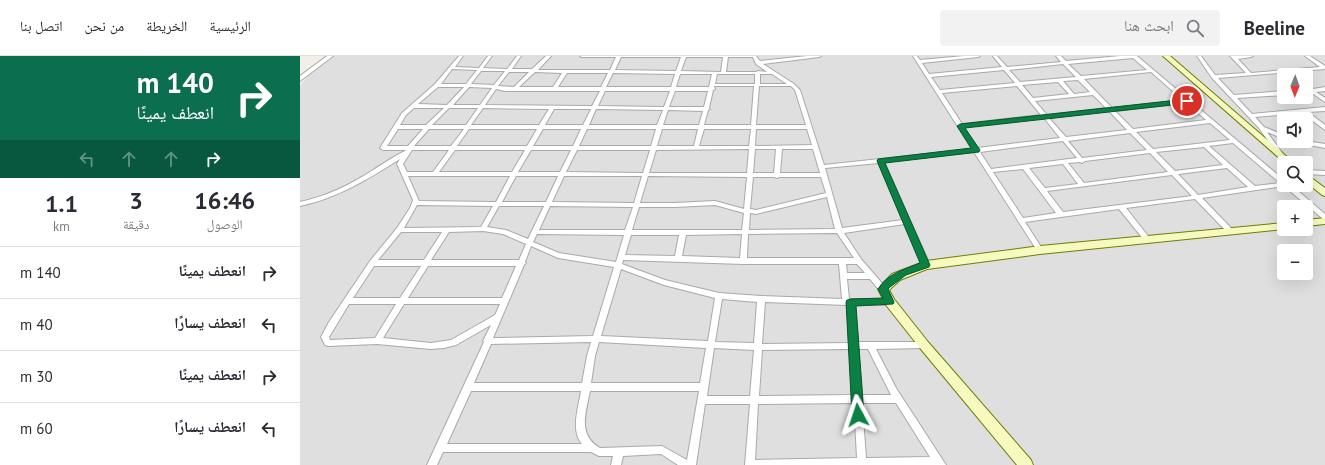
<!DOCTYPE html>
<html lang="ar">
<meta charset="utf-8">
<style>
body{margin:0;font-family:"PT Sans","Noto Naskh Arabic",sans-serif;background:#f2f2f3;color:#2b2b33;direction:rtl;height:100vh;display:flex;flex-direction:column;font-size:15px;white-space:nowrap}
*{box-sizing:border-box;margin:0}
p{font-size:13px;color:#7c7c81}
.icon{flex:none;width:22px;height:22px;fill:none;stroke:currentColor;stroke-width:2;stroke-linecap:round;stroke-linejoin:round}
.map{position:relative;flex:1;overflow:hidden;direction:ltr}
.sheet{display:flex;flex-direction:column;background:#fff;width:300px}
.sheet>*{flex:none}
.guide{background:#0b6e4f;color:#fff;overflow:hidden}
.needle{width:26px;rotate:181deg}
.tools{position:absolute;left:977px;top:12px;display:grid;gap:8px}
.tools a{display:grid;place-items:center;width:36px;height:36px;border-radius:4px;background:#fff;box-shadow:0 4px 16px #0002;font-size:20px}
.pin{position:absolute;display:grid;place-items:center;width:34px;height:34px;color:#fff;margin:-17px;border:2px solid #fff;border-radius:50%;box-shadow:0 1px 4px #0007}
.me{position:absolute;width:44px;margin:-22px;rotate:355deg;stroke-linejoin:round;filter:drop-shadow(0 0 3px #0008)}
.turn{display:flex;align-items:center;gap:14px;height:84px;padding:0 20px;font-size:18px}
.turn .icon{width:52px;height:52px;stroke-width:2.5}
.turn b{display:block;font-size:28px;line-height:34px}
.lanes{display:flex;align-items:center;height:38px;padding:0 20px;background:#0003;justify-content:center;gap:20px;direction:ltr}
.lanes .off{opacity:.35}
.eta{display:flex;justify-content:space-evenly;align-items:center;height:68px;text-align:center}
.eta b{font-size:24px;font-weight:700;line-height:28px}
ul{padding:0;list-style:none}
li{display:flex;align-items:center;gap:12px;height:52px;padding:0 20px;border-top:1px solid #e1e1e2}
li div{flex:1}
li b{display:block;font-size:15px}
li em{font-style:normal}
header{display:flex;align-items:center;gap:24px;box-sizing:border-box;height:56px;padding:0 20px;background:#fff;border-bottom:1px solid #e1e1e2}
header strong{font-size:19px}
nav{display:flex;gap:22px;margin-inline-start:auto;font-size:14px}
.search{width:280px;height:36px;background:#f2f2f3;display:flex;align-items:center;gap:10px;box-sizing:border-box;padding:0 14px;border-radius:4px;color:#7c7c81;font-size:15px}
main{display:flex;flex:1;min-height:0}
.map>svg:first-child{display:block}
.residential{fill:#e0dfdf;fill-rule:evenodd}
.lines{fill:none;stroke-linecap:round;stroke-linejoin:round}
.minor-casing{stroke:#a9a9a9;stroke-width:2}
.tertiary-casing{stroke:#a9a9a9;stroke-width:2}
.secondary-casing{stroke:#707d05;stroke-width:2}
.minor{fill:#fff;fill-rule:evenodd}
.tertiary{fill:#fff;fill-rule:evenodd}
.secondary{fill:#f7fabf;fill-rule:evenodd}
.route{fill:#0b8043;stroke:#07532c}
</style>
<header>
<strong>Beeline</strong>
<div class="search"><svg class="icon" aria-label="search" viewBox="0 0 24 24"><circle cx="10" cy="10" r="6"/><path d="M15 15l6 6"/></svg>ابحث هنا</div>
<nav><a>الرئيسية</a><a>الخريطة</a><a>من نحن</a><a>اتصل بنا</a></nav>
</header>
<main>
<div class="map">
<svg width="1025" height="409" viewBox="0 0 1025 409">
<rect width="100%" height="100%" fill="#f2efe9"/>
<!-- residential -->
<path class="residential" d="M24 0H1025V409H0V30ZM984 19H1006V41H984ZM984 63H1006V85H984ZM984 107H1006V129H984ZM984 151H1006V173H984ZM984 195H1006V217H984Z"/>
<g class="lines">
<!-- minor casing -->
<g class="minor-casing">
<g id="minor">
<path d="M159 0H163L155 11 179 12 188 0H192L183 12 207 13 217 0H221L212 13H232L246 0H251L238 14H310L316 1H282L280 0H456L460 5 507 0H521L519 1 463 8 494 28 500 34 524 109 672 93 613 0H617L620 4 664 0H680L678 1 622 7 629 18 702 11 693 0H697L707 11 761 6 756 0H761L766 5 820 0H837L984 124V129H991L1025 158V163H1023L984 130 902 142 931 172 932 174 931 176H927L895 143 826 152 848 180 849 182 848 184H844L819 153 725 166 743 194 740 196H738L674 96 584 106 630 209 626 212 624 211 605 168 544 177 561 203 587 233 586 235H580L570 223H547L549 243H590L593 244 594 246 593 248 590 249H555L558 286H624L627 287 628 289 627 291 624 292 576 293 596 332 646 409H445L450 348H405L396 409H378L361 398 323 400 321 409H311L313 400H299L291 396H143L137 409H127L184 286 183 285 191 269 156 289 144 292 131 293 77 288 28 290 25 289 21 281 29 266 70 205 97 172 110 152 113 144 97 108 100 103C68 123 38 142 0 150V146C27 140 50 129 73 114 83 108 94 100 105 95L106 94H83L80 92 102 57 135 28ZM321 1H381L376 15 315 14ZM386 1H423L421 16 381 15ZM428 1H453L456 8 467 16 458 15 456 16H426ZM833 2 847 14 781 20 768 8ZM763 8 776 21 720 26 709 14ZM152 13 177 14 166 28H141ZM704 14 715 27 640 34 631 21ZM181 15H205L194 29 171 28ZM209 16H229L214 31 198 30ZM235 16 262 17 253 31H219ZM851 16 883 44 812 52 784 23ZM267 17H308L301 31H258ZM313 17 375 18 371 31H306ZM380 18H412L409 31H376ZM417 18H455V28H415ZM460 18H472L487 28H460ZM778 24 790 36 774 38 763 25ZM758 26 769 38 733 42 722 29ZM414 30H454L451 69H404L408 54 410 53 409 52 413 34 415 33ZM459 30H491L495 34 506 69H456ZM717 30 741 59 662 68 642 37ZM138 31H164L147 49 118 48ZM169 31 192 32 180 49H153ZM196 33 205 35H300L292 50 185 49ZM305 35H370L364 51 298 50ZM375 35H408L404 51H369ZM793 39 806 52 747 59 735 45ZM886 47 906 64 833 73 815 55ZM114 52H144L126 69H100L106 59ZM149 52H178L166 69H132ZM183 52 249 53 239 69H171ZM254 53H291L283 69H245ZM296 53 363 54 357 69H289ZM368 54 403 55 399 69H363ZM809 55 827 74 766 81 749 62ZM744 62 760 82 677 92 664 71ZM910 67 930 84 853 93 836 76ZM98 73H123L108 90H87ZM129 73H164L151 90H114ZM169 73H237L227 90H157ZM243 73H281L273 90H233ZM287 73H356L351 90H279ZM362 73H398L394 90H357ZM404 73H451L449 90H399ZM456 73H507L512 89 455 90ZM830 77 847 94 782 102 768 85ZM763 85 777 102 691 113 680 96ZM933 87 980 127 955 130 909 90ZM904 91 923 109 875 115 856 96ZM449 93 447 117H349L356 94ZM455 93H476L474 117H453ZM482 93H513L520 117H480ZM112 94H149L133 116H107L103 108ZM155 94H225L212 116H139ZM231 94H271L260 116H218ZM277 94H350L343 117 266 116ZM850 97 868 116 784 127 768 107 780 106 782 107 785 105ZM579 107 603 164 542 172 525 112ZM763 108 778 128 745 132 729 112ZM927 112 948 131 898 139 878 118ZM723 113 756 157 723 162 693 116ZM872 119 892 140 763 156 747 135ZM108 120H210L196 146 119 145ZM216 120H258L246 146H202ZM264 120H342L334 147 252 146ZM348 120 447 121 444 153 415 145 375 147H340ZM453 121H474L477 122 479 121H521L526 137 456 154 450 153ZM527 141 535 173 449 174 450 157 456 158ZM117 149 193 150 181 171 104 172ZM415 149 444 157 442 174H332L339 151H375ZM199 150H244L228 183 206 174 187 171ZM250 150 333 151 325 174H239ZM183 175 203 178 226 188 219 204H131L149 176ZM101 176H142L124 204H78ZM537 177 554 202H447L448 178ZM237 178 324 179 316 206 259 197 233 186ZM442 178 440 202 382 200 386 179ZM331 179H379L375 200 325 199ZM231 190 258 202 314 211 293 280 193 282 224 209 226 207 225 206ZM323 204 443 208H539L542 243 461 240 419 237 365 224 322 208ZM546 208H557L565 217H547ZM74 210H121L100 242H53ZM128 210H216L202 242H108ZM321 213 364 229 415 242 408 285 301 280ZM422 243 457 246 454 287 415 286ZM465 246 547 249 550 287 462 288ZM49 248H96L75 282 30 284 29 281ZM104 248H200L195 259 151 284 131 287 83 282ZM291 286 287 300 282 327H174L191 288ZM299 286 406 292 400 327H291L295 300ZM414 292 454 294 450 340H407ZM550 293 553 339 459 340 462 294ZM558 293H568L591 339H562ZM171 335H281C279 350 270 374 282 388H147ZM290 335H399L387 404 362 390 300 392C277 379 286 356 290 335ZM554 347 557 402 455 404 458 348ZM562 347H596L630 401 566 402Z"/>
<polygon points="897,0 901,0 915,19 946,17 930,0 953,0 951,1 938,3 951,17 1020,11 1005,0 1010,0 1025,10 1025,13 918,22 934,39 984,35 984,39 937,42 952,58 1025,51 1025,55 1008,56 1025,69 1025,74 1002,57 955,61 964,71 984,79 984,83 967,76 983,98 982,99 978,99 959,72 912,22"/>
<polygon points="1006,29 1013,33 1025,31 1025,35 1016,36 1025,42 1025,46 1006,33"/>
<polygon points="995,85 1006,85 1025,88 1025,92 998,87"/>
<polygon points="1006,114 1025,115 1025,119 1006,118"/>
</g>
</g>
<!-- tertiary casing -->
<g class="tertiary-casing">
<polygon id="tertiary" points="27,0 33,0 0,25 0,20"/>
</g>
<!-- secondary casing -->
<g class="secondary-casing">
<g id="secondary">
<polygon points="863,0 870,0 994,107 985,107"/>
<polygon points="1006,118 1025,132 1025,140 1022,139 1006,126"/>
<polygon points="1025,162 1025,168 1006,170 1006,164"/>
<polygon points="984,167 984,173 740,198 627,213 600,224 589,234 594,243 628,286 731,404 733,409 717,409 620,292 586,249 578,233 592,218 626,205 740,190"/>
</g>
</g>
<!-- minor -->
<use href="#minor" class="minor"/>
<!-- tertiary -->
<use href="#tertiary" class="tertiary"/>
<!-- secondary -->
<use href="#secondary" class="secondary"/>
</g>
<!-- route -->
<path class="route" d="M887 43 891 45 890 47 665 72 680 94 679 96 585 107 630 209 629 211 606 219 590 231 588 233 594 246 593 248 556 250 564 359 562 363 558 364 554 363 552 359 546 246 547 244 551 243 583 242 578 233C587 218 605 213 620 207L577 105 578 103 671 92 657 70 660 68Z"/>
</svg>
<div class="tools">
<a><svg class="needle" viewBox="-14 -14 28 28"><path d="M0-13l5 13h-10z" fill="#e53935"/><path d="M0 13l5-13h-10z" fill="#7c7c81"/></svg></a>
<a><svg class="icon" aria-label="sound" viewBox="0 0 24 24"><path d="M4 9h4l5-4v14l-5-4H4zM17 9q2 3 0 6"/></svg></a>
<a><svg class="icon" aria-label="search" viewBox="0 0 24 24"><circle cx="10" cy="10" r="6"/><path d="M15 15l6 6"/></svg></a>
<a>+</a>
<a>−</a>
</div>
<div class="pin" style="left:887px;top:45px;background:#d93025"><svg class="icon" aria-label="arrive" viewBox="0 0 24 24"><path d="M6 21V4h12l-3 4 3 4H6"/></svg></div>
<svg class="me" style="left:558px;top:359px" viewBox="-20 -20 40 40"><path d="M0-17L14 15 0 8-14 15z" fill="#0b8043" stroke="#fff" stroke-width="4"/></svg>
</div>
<section class="sheet">
<div class="guide">
<div class="turn"><svg class="icon" aria-label="right" viewBox="0 0 24 24"><path d="M7 20v-9h11M14 6l5 5-5 5"/></svg><div><b>140 m</b>انعطف يمينًا</div></div>
<div class="lanes"><svg class="icon off" aria-label="left" viewBox="0 0 24 24"><path d="M17 20v-9H6M10 6l-5 5 5 5"/></svg><svg class="icon off" aria-label="ahead" viewBox="0 0 24 24"><path d="M12 20V5M6 11l6-6 6 6"/></svg><svg class="icon off" aria-label="ahead" viewBox="0 0 24 24"><path d="M12 20V5M6 11l6-6 6 6"/></svg><svg class="icon" aria-label="right" viewBox="0 0 24 24"><path d="M7 20v-9h11M14 6l5 5-5 5"/></svg></div>
</div>
<div class="eta">
<div><b>16:46</b><p>الوصول</p></div>
<div><b>3</b><p>دقيقة</p></div>
<div><b>1.1</b><p>km</p></div>
</div>
<ul>
<li><svg class="icon" aria-label="right" viewBox="0 0 24 24"><path d="M7 20v-9h11M14 6l5 5-5 5"/></svg><div><b>انعطف يمينًا</b></div><em>140 m</em></li>
<li><svg class="icon" aria-label="left" viewBox="0 0 24 24"><path d="M17 20v-9H6M10 6l-5 5 5 5"/></svg><div><b>انعطف يسارًا</b></div><em>40 m</em></li>
<li><svg class="icon" aria-label="right" viewBox="0 0 24 24"><path d="M7 20v-9h11M14 6l5 5-5 5"/></svg><div><b>انعطف يمينًا</b></div><em>30 m</em></li>
<li><svg class="icon" aria-label="left" viewBox="0 0 24 24"><path d="M17 20v-9H6M10 6l-5 5 5 5"/></svg><div><b>انعطف يسارًا</b></div><em>60 m</em></li>
</ul>
</section>
</main>
